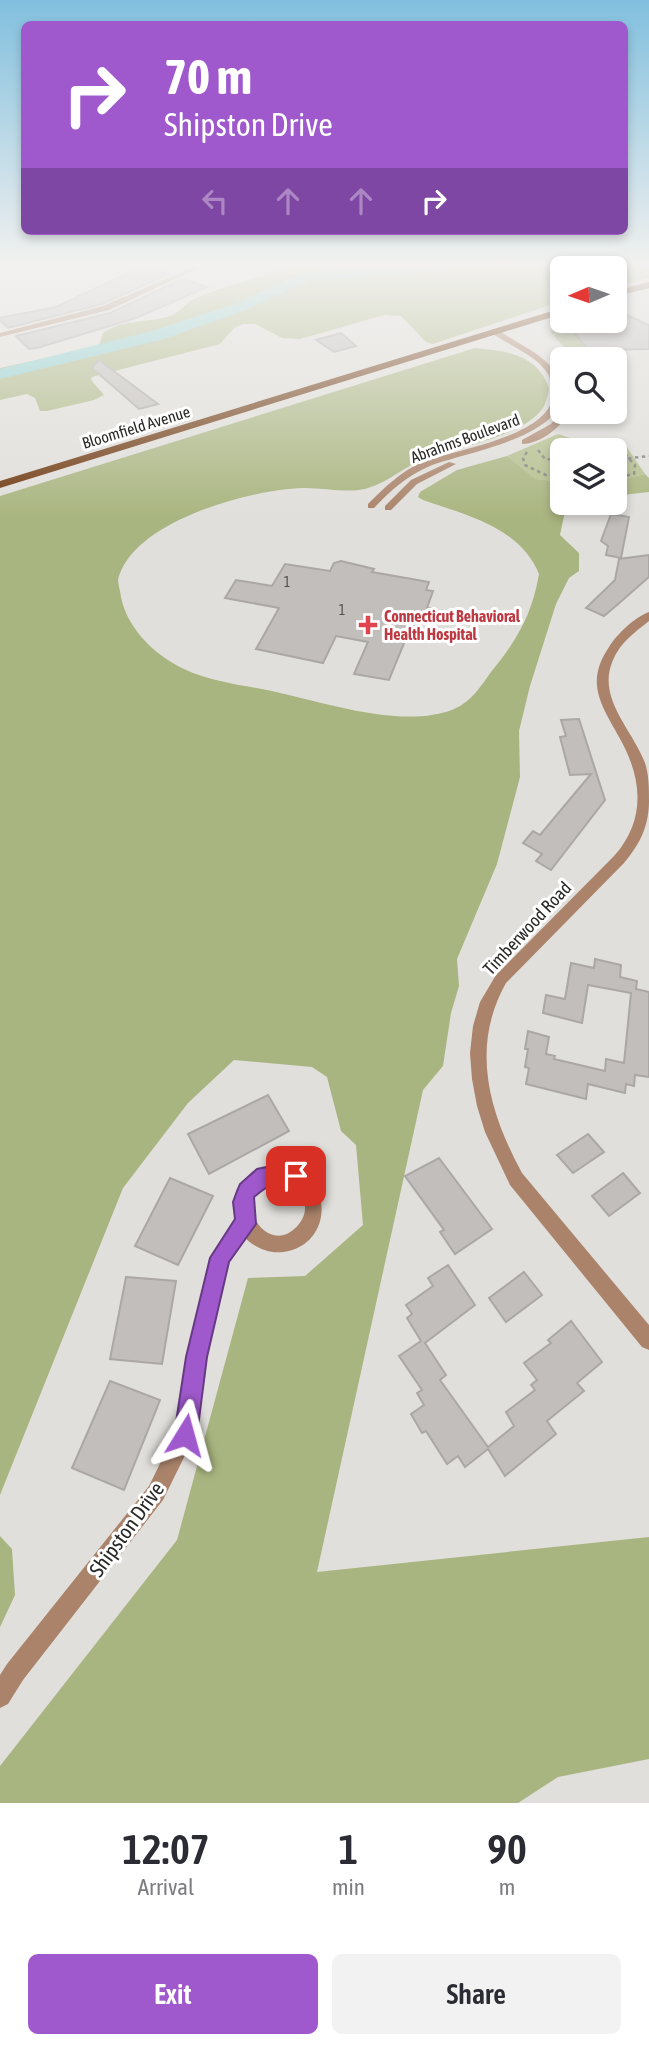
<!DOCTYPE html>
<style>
body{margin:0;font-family:"Asap Condensed",sans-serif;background:#f2f2f3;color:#2b2b33;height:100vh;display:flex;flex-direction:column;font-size:26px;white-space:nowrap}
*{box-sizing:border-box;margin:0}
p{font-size:23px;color:#7c7c81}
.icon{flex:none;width:38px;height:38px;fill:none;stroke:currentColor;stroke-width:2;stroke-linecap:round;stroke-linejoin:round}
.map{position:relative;height:1803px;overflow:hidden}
.drawer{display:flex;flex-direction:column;background:#fff;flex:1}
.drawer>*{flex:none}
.hud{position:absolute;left:21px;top:21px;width:607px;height:214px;border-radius:10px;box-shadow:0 4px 10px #0003;background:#9f59cd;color:#fff;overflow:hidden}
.needle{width:46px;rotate:268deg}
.buttons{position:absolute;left:550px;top:256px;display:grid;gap:14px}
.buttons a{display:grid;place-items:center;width:77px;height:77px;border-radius:10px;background:#fff;box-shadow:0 4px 10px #0003;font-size:35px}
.pin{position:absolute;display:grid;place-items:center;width:60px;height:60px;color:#fff;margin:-30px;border-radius:14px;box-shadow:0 4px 10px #0006}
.me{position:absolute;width:77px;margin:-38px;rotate:8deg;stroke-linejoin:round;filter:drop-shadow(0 0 5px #0008)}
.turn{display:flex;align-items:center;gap:24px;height:147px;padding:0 28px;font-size:32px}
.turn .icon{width:91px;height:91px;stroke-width:2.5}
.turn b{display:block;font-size:49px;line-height:60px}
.lanes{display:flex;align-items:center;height:66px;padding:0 28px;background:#0003;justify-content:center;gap:35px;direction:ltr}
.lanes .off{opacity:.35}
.eta{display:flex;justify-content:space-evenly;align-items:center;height:119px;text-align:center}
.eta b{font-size:42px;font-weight:600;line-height:49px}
.primary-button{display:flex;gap:14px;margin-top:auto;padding:14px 28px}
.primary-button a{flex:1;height:80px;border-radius:10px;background:#9f59cd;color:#fff;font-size:28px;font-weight:600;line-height:80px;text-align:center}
.primary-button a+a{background:#f2f2f3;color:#2b2b33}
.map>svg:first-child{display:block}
.green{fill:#b3bf8c}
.forest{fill:#a9b580}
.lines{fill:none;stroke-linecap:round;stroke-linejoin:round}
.stream{stroke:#86cfcf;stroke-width:2.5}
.river{fill:#86cfcf;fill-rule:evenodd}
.building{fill:#c2bebc;stroke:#aba7a4;stroke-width:2}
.path-far1{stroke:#82817e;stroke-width:2;stroke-dasharray:2.5 2.5;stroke-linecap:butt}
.path{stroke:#82817e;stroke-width:2.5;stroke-dasharray:3.5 3.5;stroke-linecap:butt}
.minor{fill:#aa836a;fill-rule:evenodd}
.primary{fill:#6e3910;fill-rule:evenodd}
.route{fill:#9f59cd;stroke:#673a85;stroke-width:2}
.health-dot{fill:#e0444e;stroke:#fff;stroke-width:2.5}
.labels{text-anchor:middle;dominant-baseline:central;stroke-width:6;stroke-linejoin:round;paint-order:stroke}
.number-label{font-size:14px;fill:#4f4e4c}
.far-street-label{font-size:16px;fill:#292927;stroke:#fff}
.far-health-label{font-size:16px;font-weight:bold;fill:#be3a42;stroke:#fff;text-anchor:start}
.street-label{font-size:18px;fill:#292927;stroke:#fff}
.near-street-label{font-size:21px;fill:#292927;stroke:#fff}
</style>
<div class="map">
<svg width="649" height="1803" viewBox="0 0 649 1803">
<rect width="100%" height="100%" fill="#e1dfdb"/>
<!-- green -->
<g class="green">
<polygon points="567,326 593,356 574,359 550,331"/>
<polygon points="558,434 586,443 624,443 645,474 614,481 614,450 562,450 562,482 536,479 507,456"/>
</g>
<!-- forest -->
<g class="forest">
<path d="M289 267H649V278L614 287V268H562V301L433 344 426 342 401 316 384 315 300 339 282 338 255 324H243L234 328 220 344 95 376 91 378 92 381 104 395 94 400 47 411H40L35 398 27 394 0 400V368L92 348 100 343 103 333C123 319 147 323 170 316 181 312 185 303 196 298 227 285 258 278 289 267Z"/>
<path d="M475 348C507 351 537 354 549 388 548 394 546 403 543 408 522 438 450 448 417 462 402 469 387 482 371 487 350 495 324 487 302 488 250 490 137 520 119 576 117 580 119 586 120 591 124 626 154 655 184 669 211 682 243 685 272 691 323 702 404 730 454 709 471 702 481 686 491 672 517 640 532 615 539 574 520 527 466 515 423 500L418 497 420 492 457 470 507 456 536 479 562 482V502H567L560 535 579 553V571L569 578 556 604 530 686 519 731 520 777 497 864 457 959 459 986 451 1013 443 1066 423 1090 317 1572 649 1537V1759L558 1777 518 1803H0V1766L177 1540 248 1278 305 1276 363 1225 356 1145 341 1131 327 1077 312 1067 234 1060 188 1103 123 1188 0 1495V496Z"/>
<polygon points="645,474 649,478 649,492 614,496 614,481"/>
<polygon points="0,1536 12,1549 15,1595 0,1627"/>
</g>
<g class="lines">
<!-- stream -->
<polyline class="stream" points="623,267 639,279"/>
<!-- river -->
<polygon class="river" points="374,267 446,267 438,272 310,280 246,310 164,339 0,379 0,369 152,331 234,304 302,273"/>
</g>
<!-- building -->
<g class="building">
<polygon points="141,267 169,274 102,304 8,328 0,320 0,318 56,307"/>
<polygon points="182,279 207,287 136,318 37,348 29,349 16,336 110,313"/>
<polygon points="614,309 649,325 649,349 607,350 593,355 567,325 583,320 614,320"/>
<polygon points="341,333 356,346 334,352 316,340"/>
<polygon points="99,360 158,404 139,409 92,368"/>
<polygon points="611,514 629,517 621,558 606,555 608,546 601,541"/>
<polygon points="649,555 649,577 617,605 604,616 586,608 615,580 619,559"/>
<polygon points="341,561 374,569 372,572 429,582 426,590 433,591 427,608 433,609 427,623 418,621 416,627 411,626 389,680 354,674 368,642 336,636 323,663 256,649 279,608 225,598 236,580 272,586 285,564 330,571 334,563"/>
<polygon points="579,719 605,800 551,870 536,861 542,854 523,843 533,831 540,835 591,774 570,775 560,737 566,736 561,720"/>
<polygon points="595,959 621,965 620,977 637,981 636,989 649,992 649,1077 635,1075 634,1086 626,1084 625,1093 588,1084 586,1099 526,1084 529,1068 525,1067 528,1049 525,1049 528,1031 549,1037 546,1054 555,1056 554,1059 605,1071 606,1059 624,1063 631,993 588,985 582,1023 543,1013 546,995 565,999 571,963 594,968"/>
<polygon points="268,1095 289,1131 209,1174 188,1134"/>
<polygon points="588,1134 604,1152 573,1173 557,1155"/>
<polygon points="439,1158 492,1229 455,1254 440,1232 444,1230 405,1176"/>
<polygon points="623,1173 640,1193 609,1216 592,1196"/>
<polygon points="170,1178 213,1196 178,1265 135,1246"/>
<polygon points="448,1265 475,1305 425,1343 446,1375 440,1380 488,1447 514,1426 506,1412 535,1390 531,1385 537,1380 524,1363 551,1343 548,1340 571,1321 602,1362 577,1383 584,1391 547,1421 556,1434 505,1476 488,1449 465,1467 458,1456 447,1464 426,1431 422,1433 411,1414 424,1405 417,1393 422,1390 399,1356 421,1341 407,1318 412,1314 406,1305 433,1286 428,1278"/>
<polygon points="524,1272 542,1295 506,1322 489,1298"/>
<polygon points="126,1277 176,1281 162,1364 110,1359"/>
<polygon points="110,1381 160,1400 124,1490 72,1468"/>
</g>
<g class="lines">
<!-- path-far1 -->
<polyline class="path-far1" points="640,274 649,268"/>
<!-- path -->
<g class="path">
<polyline points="553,442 567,441 597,447"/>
<polyline points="538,450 545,459 562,460"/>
<polyline points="593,450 598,447 620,449 635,465 634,474 614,478"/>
<polyline points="527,452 523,458 525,465 548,476 562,478"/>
<polyline points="614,460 649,456"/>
</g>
<!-- minor -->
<g class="minor">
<polygon points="193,267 201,267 109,310 0,337 0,333 103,306"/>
<path d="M492 329H498C515 344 541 351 554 371 596 433 464 452 430 466 408 475 390 491 374 508H368V504C384 488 401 471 423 462 457 448 580 433 548 374 537 355 509 346 492 333Z"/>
<path d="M562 411H570C561 427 541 444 522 444V440L551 424Z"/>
<polygon points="449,462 456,464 417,484 391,510 385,510 385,506 411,480"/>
<path d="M649 612V621C635 632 620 643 613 660 596 698 633 730 645 763 649 775 649 788 649 801 649 826 640 844 624 863L506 983C470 1047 489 1112 522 1173L649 1325V1350L642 1347 510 1185 485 1132 477 1106 472 1079 470 1053 473 1026 480 1002 496 975 614 856C647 819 642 777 619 737 609 718 595 699 597 677 598 666 603 656 609 647 617 634 635 617 649 612Z"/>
<path d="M271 1165C331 1158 341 1244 283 1252 268 1254 254 1247 244 1237L228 1261 207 1357 195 1435 163 1500 23 1680 8 1704 0 1708V1675L7 1664 149 1486 175 1433 187 1357 211 1258 236 1220 234 1201 242 1182 252 1172ZM278 1181C299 1182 314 1206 299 1224 266 1265 222 1185 278 1181Z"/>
</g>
<!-- primary -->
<g class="primary">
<polygon points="649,282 649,288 614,297 614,291"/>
<polygon points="562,308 562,314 0,488 0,481"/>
</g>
</g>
<!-- sky -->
<linearGradient id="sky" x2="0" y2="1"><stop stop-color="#81bfde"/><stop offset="0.51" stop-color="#f2f1ef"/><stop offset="1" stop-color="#f2f1ef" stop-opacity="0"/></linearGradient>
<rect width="649" height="519" fill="url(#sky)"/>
<!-- route -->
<path class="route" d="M286 1163 303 1170 306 1176 303 1183 296 1186C278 1179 268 1185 254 1197L256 1224 229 1262 207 1357 197 1435 193 1443 185 1446 177 1443 174 1435 186 1357 210 1258 235 1219 233 1202 237 1191 240 1184 257 1169Z"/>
<!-- markers -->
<path class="health-dot" d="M364.5 614.5h7v7h7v7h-7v7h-7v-7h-7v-7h7z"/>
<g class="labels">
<!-- number labels -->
<g class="number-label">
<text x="287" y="582">1</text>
<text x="342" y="610">1</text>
</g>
<!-- far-street labels -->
<g class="far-street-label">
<text transform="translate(136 427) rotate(-17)">Bloomfield Avenue</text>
<text transform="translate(465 438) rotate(-20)">Abrahms Boulevard</text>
</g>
<!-- far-health labels -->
<g class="far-health-label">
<text x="384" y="616">Connecticut Behavioral<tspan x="384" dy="18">Health Hospital</tspan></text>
</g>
<!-- street labels -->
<g class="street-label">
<text transform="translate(527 928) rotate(-47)">Timberwood Road</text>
</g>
<!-- near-street labels -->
<g class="near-street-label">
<text transform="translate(126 1529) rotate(-54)">Shipston Drive</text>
</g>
</g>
</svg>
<div class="buttons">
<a><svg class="needle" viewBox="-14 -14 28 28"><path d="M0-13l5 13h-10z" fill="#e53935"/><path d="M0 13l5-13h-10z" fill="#7c7c81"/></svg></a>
<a><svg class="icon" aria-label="search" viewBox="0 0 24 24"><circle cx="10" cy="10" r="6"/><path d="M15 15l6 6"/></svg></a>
<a><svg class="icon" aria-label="layers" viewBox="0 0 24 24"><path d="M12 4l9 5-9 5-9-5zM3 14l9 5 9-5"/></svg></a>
</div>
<div class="pin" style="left:296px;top:1176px;background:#d93025"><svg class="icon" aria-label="arrive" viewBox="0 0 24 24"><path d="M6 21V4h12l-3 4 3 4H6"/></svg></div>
<svg class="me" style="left:185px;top:1435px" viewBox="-20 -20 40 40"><path d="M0-17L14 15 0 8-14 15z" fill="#9f59cd" stroke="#fff" stroke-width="4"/></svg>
<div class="hud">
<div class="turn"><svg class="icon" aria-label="right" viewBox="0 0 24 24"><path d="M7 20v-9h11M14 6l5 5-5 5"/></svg><div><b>70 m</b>Shipston Drive</div></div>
<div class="lanes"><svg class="icon off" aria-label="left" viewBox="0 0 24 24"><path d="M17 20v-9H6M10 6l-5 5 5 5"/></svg><svg class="icon off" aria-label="ahead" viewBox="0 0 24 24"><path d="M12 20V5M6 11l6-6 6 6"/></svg><svg class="icon off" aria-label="ahead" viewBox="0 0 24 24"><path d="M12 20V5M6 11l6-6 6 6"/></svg><svg class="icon" aria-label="right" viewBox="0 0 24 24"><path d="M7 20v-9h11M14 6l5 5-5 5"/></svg></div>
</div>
</div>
<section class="drawer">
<div class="eta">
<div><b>12:07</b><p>Arrival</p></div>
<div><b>1</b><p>min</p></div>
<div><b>90</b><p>m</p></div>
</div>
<div class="primary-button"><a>Exit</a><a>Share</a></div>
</section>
